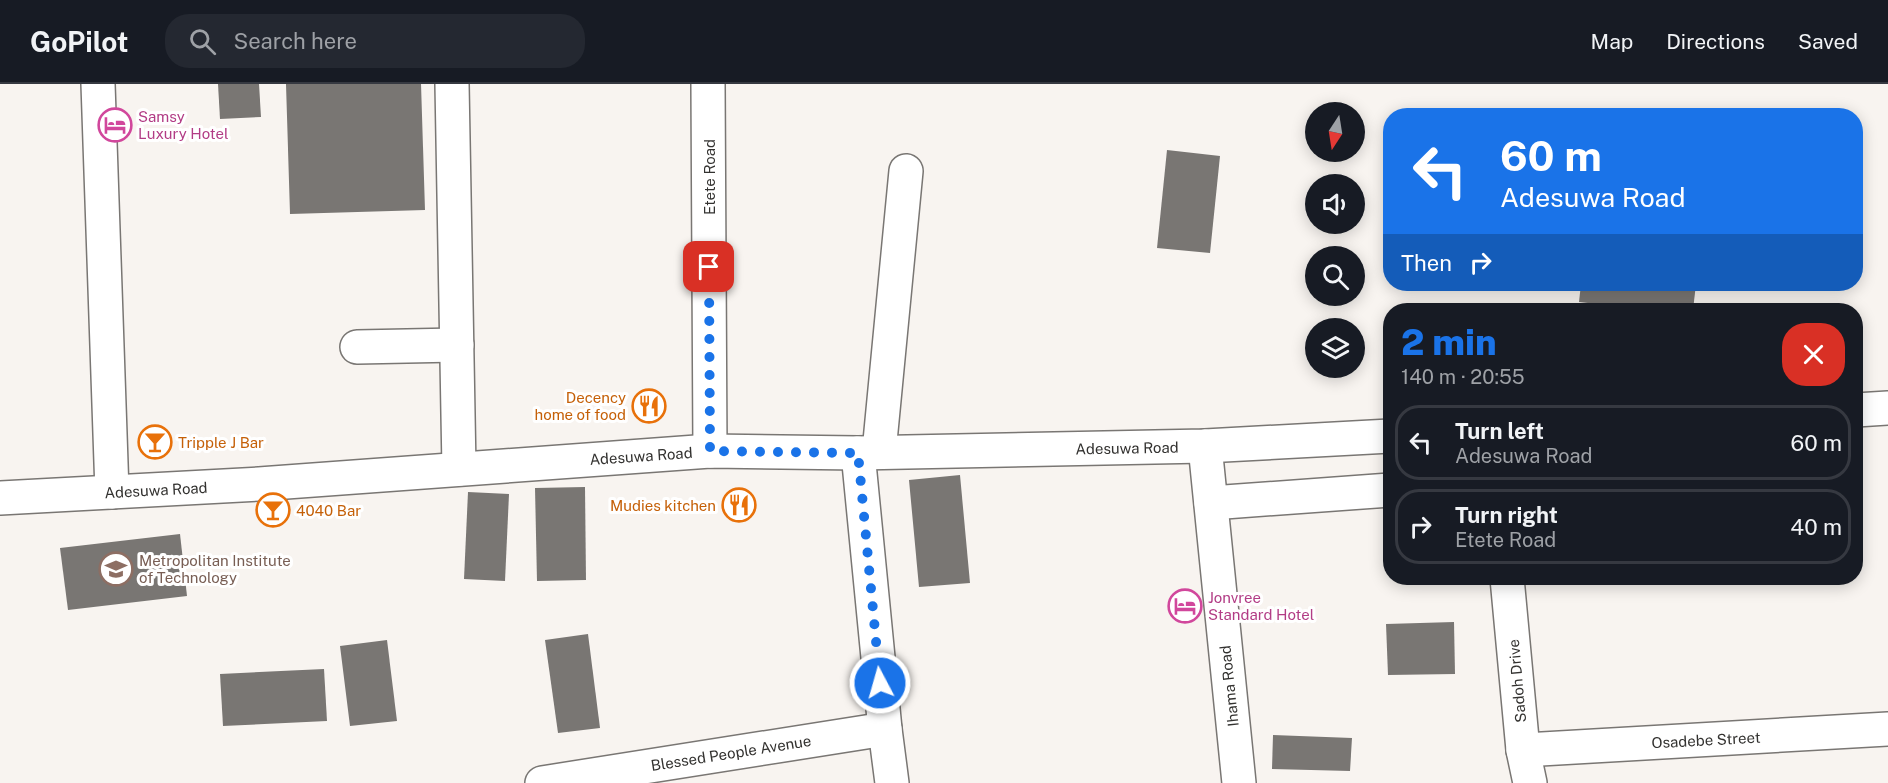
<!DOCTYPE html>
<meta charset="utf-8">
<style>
body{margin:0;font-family:"Public Sans",sans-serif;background:#242831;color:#f1f3f6;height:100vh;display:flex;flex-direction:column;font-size:22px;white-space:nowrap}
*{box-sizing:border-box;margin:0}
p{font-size:20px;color:#9ea1a6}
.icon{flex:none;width:33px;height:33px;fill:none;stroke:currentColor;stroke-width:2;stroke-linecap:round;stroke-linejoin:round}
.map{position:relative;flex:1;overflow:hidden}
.side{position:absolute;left:1383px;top:219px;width:480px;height:282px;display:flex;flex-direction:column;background:#171b24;border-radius:24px;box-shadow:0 3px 15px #0003}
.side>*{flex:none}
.top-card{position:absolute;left:1383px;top:24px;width:480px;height:183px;border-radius:24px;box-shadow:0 3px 15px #0003;background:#1a73e8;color:#fff;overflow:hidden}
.needle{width:39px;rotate:192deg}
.tools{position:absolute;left:1305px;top:18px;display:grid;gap:12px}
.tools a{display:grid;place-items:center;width:60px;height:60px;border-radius:50%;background:#171b24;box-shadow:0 3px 15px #0003;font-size:30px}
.pin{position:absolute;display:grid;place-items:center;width:51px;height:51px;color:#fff;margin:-26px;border-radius:12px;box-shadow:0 3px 9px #0006}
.me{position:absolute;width:66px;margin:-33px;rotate:354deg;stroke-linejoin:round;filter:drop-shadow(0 0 4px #0008)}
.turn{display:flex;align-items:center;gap:21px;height:126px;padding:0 18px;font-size:27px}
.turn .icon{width:78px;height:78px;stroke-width:2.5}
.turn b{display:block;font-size:42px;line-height:51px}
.then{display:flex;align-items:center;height:57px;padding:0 18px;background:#0003;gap:12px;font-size:22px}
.round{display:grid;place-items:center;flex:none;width:63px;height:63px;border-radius:24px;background:#242831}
.head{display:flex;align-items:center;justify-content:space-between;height:102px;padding:0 18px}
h1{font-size:36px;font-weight:800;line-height:45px;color:#1a73e8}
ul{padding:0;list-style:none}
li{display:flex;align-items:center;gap:18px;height:75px;margin:0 12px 9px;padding:0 6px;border:3px solid #363941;border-radius:24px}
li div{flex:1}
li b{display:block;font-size:22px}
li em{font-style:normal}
header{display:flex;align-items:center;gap:36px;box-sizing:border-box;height:84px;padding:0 30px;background:#171b24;border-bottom:2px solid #363941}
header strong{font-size:28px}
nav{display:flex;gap:33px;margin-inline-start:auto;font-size:21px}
.search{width:420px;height:54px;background:#242831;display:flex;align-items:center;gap:15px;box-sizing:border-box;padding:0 21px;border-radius:24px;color:#9ea1a6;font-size:22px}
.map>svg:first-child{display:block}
.building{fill:#797673}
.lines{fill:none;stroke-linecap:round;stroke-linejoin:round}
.minor-casing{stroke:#797673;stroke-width:36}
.minor{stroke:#fff;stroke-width:33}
.route{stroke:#1a73e8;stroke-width:10;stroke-dasharray:0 18}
.labels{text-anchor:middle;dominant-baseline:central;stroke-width:6;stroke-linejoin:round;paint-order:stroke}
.hotel-label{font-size:15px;fill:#b23c85;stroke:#fff;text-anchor:start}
.street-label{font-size:15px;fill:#333230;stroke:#fff}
.food-label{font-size:15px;fill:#c56008;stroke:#fff;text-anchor:end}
.education-label{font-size:15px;fill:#785e54;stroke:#fff;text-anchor:start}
</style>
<header>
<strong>GoPilot</strong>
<div class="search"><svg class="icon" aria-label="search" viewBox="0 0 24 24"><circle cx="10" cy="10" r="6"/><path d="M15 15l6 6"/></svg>Search here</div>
<nav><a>Map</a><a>Directions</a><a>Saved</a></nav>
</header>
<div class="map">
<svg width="1888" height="699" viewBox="0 0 1888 699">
<rect width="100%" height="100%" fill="#f8f4f0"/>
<!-- building -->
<g class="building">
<polygon points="218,0 259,0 261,33 220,35"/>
<polygon points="286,0 421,0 425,126 290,130"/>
<polygon points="1167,66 1220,72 1210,169 1157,164"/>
<polygon points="1581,200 1696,200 1693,226 1649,226 1579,218"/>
<polygon points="960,391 970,499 919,503 909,396"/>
<polygon points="585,403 586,496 537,497 535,404"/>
<polygon points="468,408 509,410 505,497 464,495"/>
<polygon points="180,450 187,512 68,526 60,464"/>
<polygon points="1454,538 1455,590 1388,591 1386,540"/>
<polygon points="588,550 600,644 558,649 545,556"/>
<polygon points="387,556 397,637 350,642 340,562"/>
<polygon points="324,585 327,637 223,642 220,590"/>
<polygon points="1273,651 1352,654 1350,687 1272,685"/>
</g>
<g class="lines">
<!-- minor casing -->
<g class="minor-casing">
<g id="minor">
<polyline points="98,0 112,408"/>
<polyline points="452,0 459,385"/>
<polyline points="708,0 710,367"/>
<polyline points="357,263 457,261"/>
<polyline points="1856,326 1888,324"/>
<polyline points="1205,362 1239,699"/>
<polyline points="879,368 906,87"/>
<polyline points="858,369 885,645 892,699"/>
<polyline points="0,414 259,400 710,367 858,369 1205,362 1390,352"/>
<polyline points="1211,419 1390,406"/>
<polyline points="1507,494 1523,666 1530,699"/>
<polyline points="1523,666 1888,645"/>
<polyline points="542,699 885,645"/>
</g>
</g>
<!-- minor -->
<use href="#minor" class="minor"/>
</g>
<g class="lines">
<!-- route -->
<polyline class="route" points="709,183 710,367 858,369 880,599"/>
</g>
<!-- icons -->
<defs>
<g id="hotel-ring" transform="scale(1.725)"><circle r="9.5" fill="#fff" stroke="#d1479c" stroke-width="1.5"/><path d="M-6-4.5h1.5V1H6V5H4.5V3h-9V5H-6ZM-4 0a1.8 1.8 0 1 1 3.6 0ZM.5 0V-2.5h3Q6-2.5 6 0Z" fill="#d1479c"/></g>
<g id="restaurant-ring" transform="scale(1.725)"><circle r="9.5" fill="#fff" stroke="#e8710a" stroke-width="1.5"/><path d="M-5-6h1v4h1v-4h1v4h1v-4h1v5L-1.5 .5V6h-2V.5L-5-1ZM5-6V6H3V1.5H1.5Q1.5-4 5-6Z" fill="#e8710a"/></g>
<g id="bar-ring" transform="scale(1.725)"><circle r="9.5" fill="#fff" stroke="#e8710a" stroke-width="1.5"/><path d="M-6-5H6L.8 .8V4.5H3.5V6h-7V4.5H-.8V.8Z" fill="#e8710a"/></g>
<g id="school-ring" transform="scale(1.725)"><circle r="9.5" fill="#fff" stroke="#8d6e63" stroke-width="1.5"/><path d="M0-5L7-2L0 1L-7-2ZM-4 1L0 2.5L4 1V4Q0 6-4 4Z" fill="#8d6e63"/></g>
</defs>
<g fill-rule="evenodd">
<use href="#hotel-ring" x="115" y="41"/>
<use href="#restaurant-ring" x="649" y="322"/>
<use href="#bar-ring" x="155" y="358"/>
<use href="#restaurant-ring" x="739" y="421"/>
<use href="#bar-ring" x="273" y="426"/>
<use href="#school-ring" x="116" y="485"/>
<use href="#hotel-ring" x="1185" y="522"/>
</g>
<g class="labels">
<!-- hotel labels -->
<g class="hotel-label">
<text x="138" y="32">Samsy<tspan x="138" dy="17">Luxury Hotel</tspan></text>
<text x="1208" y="513">Jonvree<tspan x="1208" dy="17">Standard Hotel</tspan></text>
</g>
<!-- street labels -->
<g class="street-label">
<text transform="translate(709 93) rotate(-90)">Etete Road</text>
<text transform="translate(1127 364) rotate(-1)">Adesuwa Road</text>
<text transform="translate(641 372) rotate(-4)">Adesuwa Road</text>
<text transform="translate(156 406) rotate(-3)">Adesuwa Road</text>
<text transform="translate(1517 597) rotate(-95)">Sadoh Drive</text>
<text transform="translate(1229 602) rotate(-96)">Ihama Road</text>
<text transform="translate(1706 656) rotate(-3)">Osadebe Street</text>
<text transform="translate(731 669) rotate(-9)">Blessed People Avenue</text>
</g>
<!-- food labels -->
<g class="food-label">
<text x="626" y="313">Decency<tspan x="626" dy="17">home of food</tspan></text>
<text x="178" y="358" text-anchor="start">Tripple J Bar</text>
<text x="716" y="421">Mudies kitchen</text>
<text x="296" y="426" text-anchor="start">4040 Bar</text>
</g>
<!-- education labels -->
<g class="education-label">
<text x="139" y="476">Metropolitan Institute<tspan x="139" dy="17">of Technology</tspan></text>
</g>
</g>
</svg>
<div class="tools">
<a><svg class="needle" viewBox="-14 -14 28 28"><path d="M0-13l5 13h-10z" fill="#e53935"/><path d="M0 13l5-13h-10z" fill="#9ea1a6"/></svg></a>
<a><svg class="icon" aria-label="sound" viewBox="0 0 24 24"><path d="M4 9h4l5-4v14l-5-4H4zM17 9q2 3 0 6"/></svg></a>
<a><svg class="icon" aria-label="search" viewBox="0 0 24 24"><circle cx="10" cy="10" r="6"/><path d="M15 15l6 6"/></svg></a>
<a><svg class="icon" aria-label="layers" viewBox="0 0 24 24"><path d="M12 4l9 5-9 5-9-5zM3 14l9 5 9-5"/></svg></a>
</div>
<div class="pin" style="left:709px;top:183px;background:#d93025"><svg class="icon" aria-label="arrive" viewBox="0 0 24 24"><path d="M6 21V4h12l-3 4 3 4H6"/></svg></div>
<svg class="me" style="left:880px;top:599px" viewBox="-20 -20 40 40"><circle r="17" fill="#1a73e8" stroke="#fff" stroke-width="3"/><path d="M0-11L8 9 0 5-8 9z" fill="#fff"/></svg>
<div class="top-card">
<div class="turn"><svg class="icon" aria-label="left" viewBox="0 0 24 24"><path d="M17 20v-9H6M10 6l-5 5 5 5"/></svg><div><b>60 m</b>Adesuwa Road</div></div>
<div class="then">Then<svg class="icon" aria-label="right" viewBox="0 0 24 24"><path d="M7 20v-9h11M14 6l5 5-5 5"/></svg></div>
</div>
<section class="side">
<div class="head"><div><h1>2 min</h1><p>140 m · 20:55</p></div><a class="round" style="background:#d93025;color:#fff"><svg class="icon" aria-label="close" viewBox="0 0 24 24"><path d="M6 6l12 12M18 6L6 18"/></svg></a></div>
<ul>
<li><svg class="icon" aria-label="left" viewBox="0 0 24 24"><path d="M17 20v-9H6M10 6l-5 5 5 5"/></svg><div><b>Turn left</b><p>Adesuwa Road</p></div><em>60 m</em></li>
<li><svg class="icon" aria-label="right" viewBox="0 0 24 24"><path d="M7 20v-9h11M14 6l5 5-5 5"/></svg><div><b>Turn right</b><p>Etete Road</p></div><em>40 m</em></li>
</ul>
</section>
</div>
